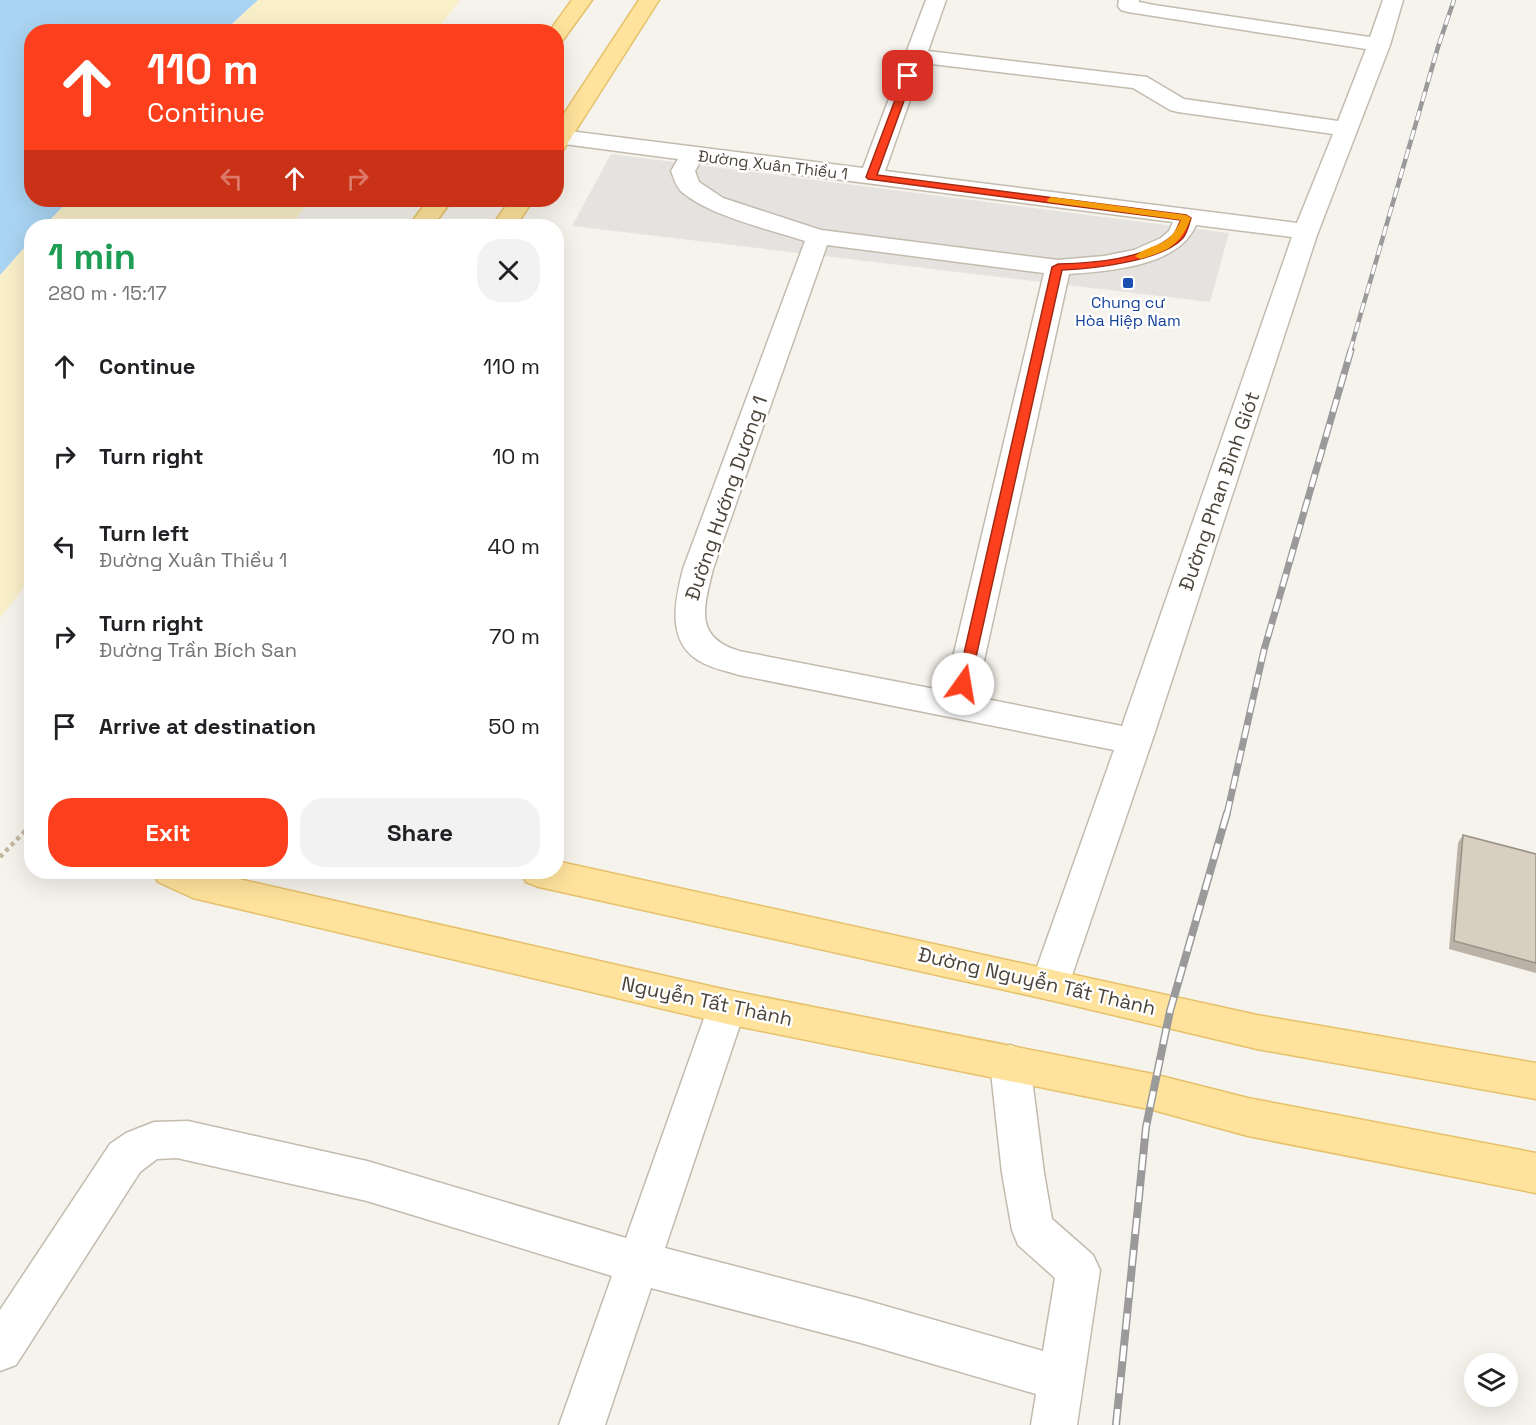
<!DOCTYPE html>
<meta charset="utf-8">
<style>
body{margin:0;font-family:"Space Grotesk",sans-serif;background:#f2f2f2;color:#202124;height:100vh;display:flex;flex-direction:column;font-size:22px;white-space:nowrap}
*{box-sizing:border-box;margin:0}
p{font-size:20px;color:#757577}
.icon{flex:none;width:33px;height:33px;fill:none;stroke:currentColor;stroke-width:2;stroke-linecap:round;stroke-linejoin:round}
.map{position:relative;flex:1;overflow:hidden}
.details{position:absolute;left:24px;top:219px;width:540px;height:660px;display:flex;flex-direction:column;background:#fff;border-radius:24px;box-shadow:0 6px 24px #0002}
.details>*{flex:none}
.top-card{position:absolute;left:24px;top:24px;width:540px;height:183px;border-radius:24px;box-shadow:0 6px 24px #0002;background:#fc3f1d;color:#fff;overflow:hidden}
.controls{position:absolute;left:1464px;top:1353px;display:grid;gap:12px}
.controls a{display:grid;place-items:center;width:54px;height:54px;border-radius:50%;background:#fff;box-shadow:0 6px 24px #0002;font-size:30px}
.pin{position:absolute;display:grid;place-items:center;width:51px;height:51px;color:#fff;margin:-26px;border-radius:12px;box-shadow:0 3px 9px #0006}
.me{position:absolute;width:66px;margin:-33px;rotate:13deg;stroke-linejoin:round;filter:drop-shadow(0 0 4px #0008)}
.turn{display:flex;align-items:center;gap:21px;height:126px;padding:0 24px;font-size:27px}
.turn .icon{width:78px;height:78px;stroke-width:2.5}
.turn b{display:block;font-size:42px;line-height:51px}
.lanes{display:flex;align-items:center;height:57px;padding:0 24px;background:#0003;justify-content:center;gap:30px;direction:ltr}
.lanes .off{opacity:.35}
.round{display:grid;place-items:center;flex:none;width:63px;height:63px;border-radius:24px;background:#f2f2f2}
.summary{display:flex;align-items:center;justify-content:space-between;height:102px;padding:0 24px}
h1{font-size:36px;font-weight:700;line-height:45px;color:#1e9e55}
.action{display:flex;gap:12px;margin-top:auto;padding:12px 24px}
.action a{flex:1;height:69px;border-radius:24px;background:#fc3f1d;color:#fff;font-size:24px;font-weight:700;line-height:69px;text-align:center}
.action a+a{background:#f2f2f2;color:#202124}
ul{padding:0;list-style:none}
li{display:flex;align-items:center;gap:18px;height:90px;padding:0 24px}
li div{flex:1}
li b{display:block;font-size:22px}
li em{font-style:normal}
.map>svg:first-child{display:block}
.sand{fill:#f9efc9}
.parking{fill:#e5e3e0}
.water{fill:#a9d4f2}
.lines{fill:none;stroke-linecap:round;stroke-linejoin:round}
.minor-casing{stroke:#c2bbae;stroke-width:3}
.major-casing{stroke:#e6c16a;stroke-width:3}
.path{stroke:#c4b79f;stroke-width:4.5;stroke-dasharray:4 4;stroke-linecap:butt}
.minor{fill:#fff;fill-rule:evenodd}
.major{fill:#ffe39c;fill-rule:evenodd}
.rail-far2-casing{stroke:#9a9a9a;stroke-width:4.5}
.rail-far1-casing{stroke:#9a9a9a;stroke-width:7}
.rail-casing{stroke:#9a9a9a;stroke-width:8}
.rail-far2{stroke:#fff;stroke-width:3;stroke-dasharray:10;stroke-linecap:butt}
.rail-far1{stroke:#fff;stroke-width:4.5;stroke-dasharray:13;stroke-linecap:butt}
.rail{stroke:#fff;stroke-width:5;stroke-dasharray:16;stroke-linecap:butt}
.wall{fill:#bab2a6}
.building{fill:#d8cfc1;stroke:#979187;stroke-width:1.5}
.route{fill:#fc3f1d;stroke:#a42913;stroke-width:1.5}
.slow{fill:#f59e0b}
.transit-dot{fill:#1a4fb4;stroke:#fff;stroke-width:2}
.labels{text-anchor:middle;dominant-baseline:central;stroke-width:5;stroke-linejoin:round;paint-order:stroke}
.far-street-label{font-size:16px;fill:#4b4439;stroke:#fff}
.far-transit-label{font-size:16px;fill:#164399;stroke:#fff}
.street-label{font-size:20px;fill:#4b4439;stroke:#fff}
</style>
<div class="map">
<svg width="1536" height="1425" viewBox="0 0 1536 1425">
<rect width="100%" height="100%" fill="#f6f3ec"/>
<!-- sand -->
<g class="sand">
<polygon points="258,0 460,0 436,31 224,32"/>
<polygon points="69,200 310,200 291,226 44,226"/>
<polygon points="31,240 31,578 0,618 0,275"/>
</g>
<!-- parking -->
<polygon class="parking" points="611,154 1229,233 1210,302 572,226"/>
<!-- water -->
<polygon class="water" points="0,0 258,0 224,31 32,32 32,200 69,200 44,226 32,226 31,240 0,275"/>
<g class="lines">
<!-- minor casing -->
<g class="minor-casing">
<g id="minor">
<path d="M926 0H946L928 51 1139 76 1147 77 1184 99 1338 121 1366 49 1128 12 1121 10 1118 6 1119 0H1139V2L1154 5 1370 37 1383 0H1403L1390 45 1317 235 1152 741 1069 984 1063 996 1050 1000 1037 996 1031 984 1114 750 739 675C727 671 714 669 703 663 665 644 675 601 683 569L805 241C768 229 710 216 682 192 676 187 674 178 671 171L678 159 556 143V131L561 130 863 168ZM923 63 1133 88 1170 110 1178 112 1333 134 1297 223 885 171ZM700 162 1173 222 1169 231 1161 238 1134 250 1104 256 1058 260 821 230 723 198 699 182 695 171ZM1196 225 1292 237 1122 726 976 697 1069 274C1109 271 1178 267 1196 225ZM827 245 1044 273 945 691 739 651C693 637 704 607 713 569Z"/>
<polygon points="727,990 741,995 746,1007 665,1248 861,1299 1043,1351 1055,1278 1018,1245 1012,1230 1002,1173 990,1063 996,1050 1010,1045 1024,1050 1030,1063 1044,1173 1052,1219 1093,1255 1100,1270 1077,1425 1031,1425 1036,1394 861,1343 651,1288 605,1425 559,1425 612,1276 367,1201 177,1158 157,1159 140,1172 16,1365 0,1371 0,1310 110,1144 126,1133 154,1122 188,1121 367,1161 626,1238 708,1007 713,995"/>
</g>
</g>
<!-- major casing -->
<g class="major-casing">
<g id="major">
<polygon points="572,0 592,0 563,40 556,42 556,32 549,32"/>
<polygon points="639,0 659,0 567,144 564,149 556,151 556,126"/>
<polygon points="428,200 452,200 433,226 409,226"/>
<polygon points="510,200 533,200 516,226 492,226"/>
<polygon points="556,861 1257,1015 1536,1063 1536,1099 1257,1049 1050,1000 539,887 526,882 521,872 556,872"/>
<polygon points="153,872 208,872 727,990 1153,1074 1248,1098 1536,1153 1536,1193 1248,1136 1153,1110 727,1024 193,898 158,882"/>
</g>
</g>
<!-- path -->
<polyline class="path" points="0,857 32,824"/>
<!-- minor -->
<use href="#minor" class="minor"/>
<!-- major -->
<use href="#major" class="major"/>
<!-- rail-far2 casing -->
<g class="rail-far2-casing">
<polyline id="rail-far2" points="1350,351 1438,47 1454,0"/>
</g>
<!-- rail-far1 casing -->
<g class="rail-far1-casing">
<polyline id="rail-far1" points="1227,814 1264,650 1351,350"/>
</g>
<!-- rail casing -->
<g class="rail-casing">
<polyline id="rail" points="1116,1425 1146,1127 1170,1011 1227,813"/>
</g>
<!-- rail-far2 -->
<use href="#rail-far2" class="rail-far2"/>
<!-- rail-far1 -->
<use href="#rail-far1" class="rail-far1"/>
<!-- rail -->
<use href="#rail" class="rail"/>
</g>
<!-- wall -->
<polygon class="wall" points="1463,835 1536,854 1536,973 1449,949 1458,843"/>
<!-- building -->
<polygon class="building" points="1463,835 1536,854 1536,963 1454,941"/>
<!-- route -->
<path class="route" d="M908 73 913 76 877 175 1186 215 1191 218C1189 224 1187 234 1182 239 1161 261 1092 269 1062 270L970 684 963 689 957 684 1052 267 1058 264C1092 263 1144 260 1172 236 1176 233 1178 225 1181 220L868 179 866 177 904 76Z"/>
<!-- slow -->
<path class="slow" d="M1051 197 1186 215 1191 218C1180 245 1169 251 1140 259L1135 256C1155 241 1168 249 1181 220L1048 202 1047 200Z"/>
<!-- markers -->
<rect class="transit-dot" x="1122" y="277" width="12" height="12" rx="3"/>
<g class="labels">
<!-- far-street labels -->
<g class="far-street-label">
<text transform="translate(773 165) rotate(7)">Đường Xuân Thiều 1</text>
</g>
<!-- far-transit labels -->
<g class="far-transit-label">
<text x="1128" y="302">Chung cư<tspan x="1128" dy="18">Hòa Hiệp Nam</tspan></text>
</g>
<!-- street labels -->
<g class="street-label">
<text transform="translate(1219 491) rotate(-71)">Đường Phan Đình Giót</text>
<text transform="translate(726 498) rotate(-71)">Đường Hướng Dương 1</text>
<text transform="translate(1037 981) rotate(13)">Đường Nguyễn Tất Thành</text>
<text transform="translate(707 1001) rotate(12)">Nguyễn Tất Thành</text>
</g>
</g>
</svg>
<div class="controls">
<a><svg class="icon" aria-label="layers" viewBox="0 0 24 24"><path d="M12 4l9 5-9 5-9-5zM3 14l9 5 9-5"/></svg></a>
</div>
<div class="pin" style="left:908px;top:76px;background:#d93025"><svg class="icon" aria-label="arrive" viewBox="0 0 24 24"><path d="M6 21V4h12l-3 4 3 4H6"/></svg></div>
<svg class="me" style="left:963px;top:684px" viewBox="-20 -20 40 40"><circle r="19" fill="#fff"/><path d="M0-13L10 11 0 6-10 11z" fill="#fc3f1d"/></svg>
<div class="top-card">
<div class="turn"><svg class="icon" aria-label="ahead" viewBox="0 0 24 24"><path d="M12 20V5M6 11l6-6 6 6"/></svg><div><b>110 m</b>Continue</div></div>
<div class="lanes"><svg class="icon off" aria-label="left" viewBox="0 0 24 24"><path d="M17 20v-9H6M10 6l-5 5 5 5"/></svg><svg class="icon" aria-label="ahead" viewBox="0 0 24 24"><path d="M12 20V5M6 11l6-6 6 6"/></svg><svg class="icon off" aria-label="right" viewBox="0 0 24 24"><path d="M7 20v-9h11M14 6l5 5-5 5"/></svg></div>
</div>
<section class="details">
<div class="summary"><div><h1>1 min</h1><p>280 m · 15:17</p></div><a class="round"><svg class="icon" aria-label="close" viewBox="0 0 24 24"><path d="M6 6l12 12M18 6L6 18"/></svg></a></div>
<ul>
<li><svg class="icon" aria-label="ahead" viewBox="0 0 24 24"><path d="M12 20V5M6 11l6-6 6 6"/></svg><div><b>Continue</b></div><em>110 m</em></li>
<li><svg class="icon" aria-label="right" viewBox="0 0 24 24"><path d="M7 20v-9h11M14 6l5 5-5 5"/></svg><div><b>Turn right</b></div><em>10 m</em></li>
<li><svg class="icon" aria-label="left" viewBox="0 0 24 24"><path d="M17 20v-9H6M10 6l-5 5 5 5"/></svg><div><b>Turn left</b><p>Đường Xuân Thiều 1</p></div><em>40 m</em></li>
<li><svg class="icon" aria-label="right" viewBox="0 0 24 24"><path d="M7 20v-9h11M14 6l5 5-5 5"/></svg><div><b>Turn right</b><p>Đường Trần Bích San</p></div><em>70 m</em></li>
<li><svg class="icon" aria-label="arrive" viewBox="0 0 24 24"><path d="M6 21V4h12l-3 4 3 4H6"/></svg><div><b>Arrive at destination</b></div><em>50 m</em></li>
</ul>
<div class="action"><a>Exit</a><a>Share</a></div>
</section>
</div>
